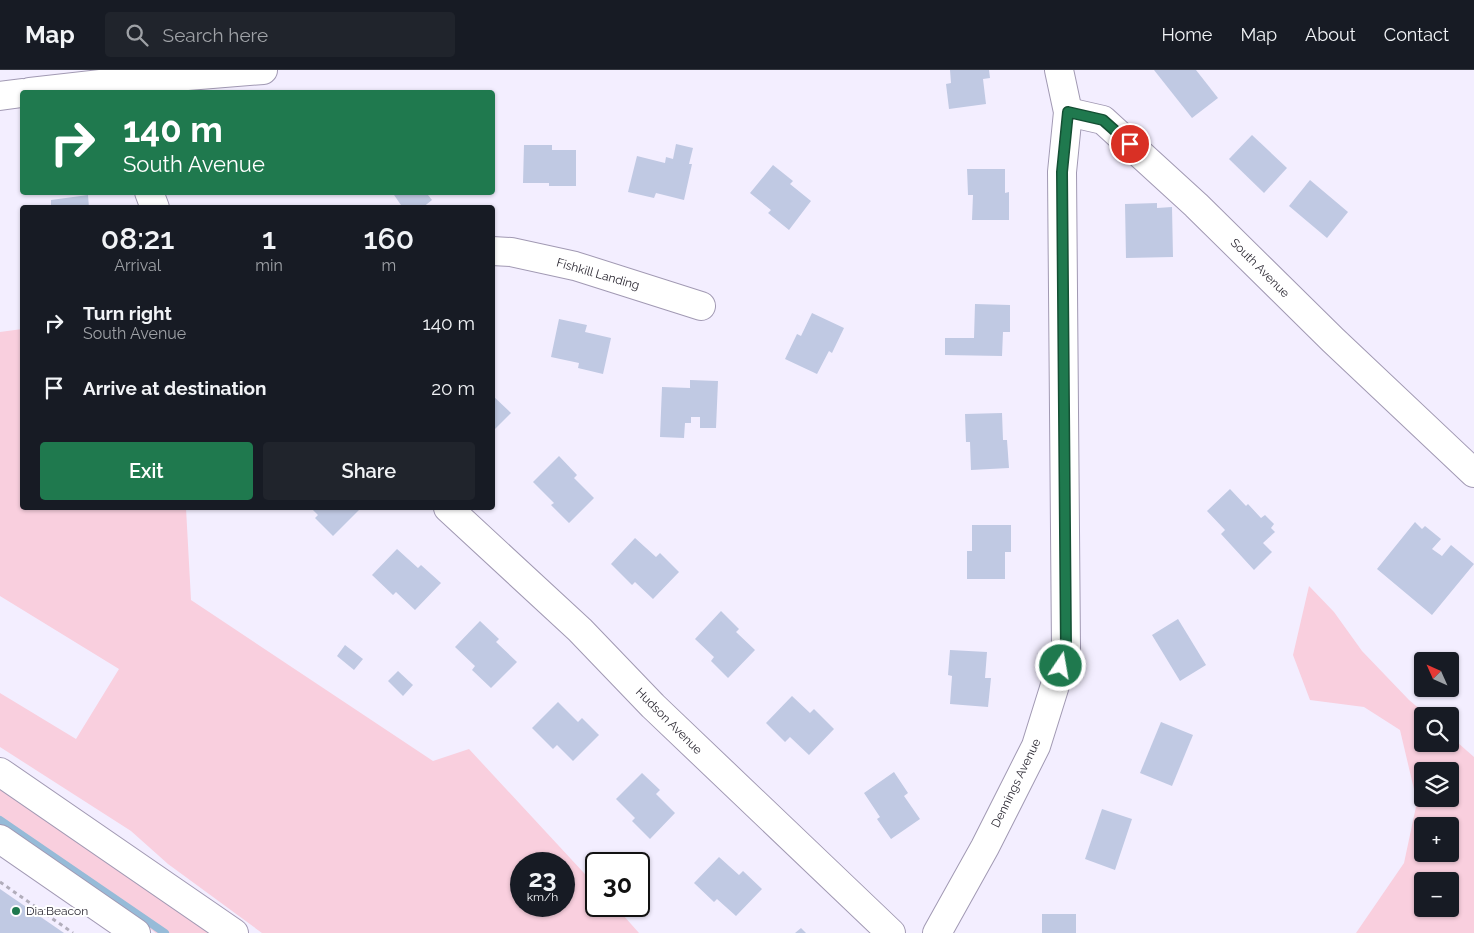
<!DOCTYPE html>
<meta charset="utf-8">
<style>
body{margin:0;font-family:Raleway,sans-serif;background:#20242c;color:#f1f3f6;height:100vh;display:flex;flex-direction:column;font-size:19px;white-space:nowrap}
*{box-sizing:border-box;margin:0}
p{font-size:16px;color:#9ea1a6}
.icon{flex:none;width:28px;height:28px;fill:none;stroke:currentColor;stroke-width:2;stroke-linecap:round;stroke-linejoin:round}
.map{position:relative;flex:1;overflow:hidden}
.side{position:absolute;left:20px;top:135px;width:475px;height:305px;display:flex;flex-direction:column;background:#171b24;border-radius:5px;box-shadow:0 1px 4px #0004}
.side>*{flex:none}
.top-card{position:absolute;left:20px;top:20px;width:475px;height:105px;border-radius:5px;box-shadow:0 1px 4px #0004;background:#1f794e;color:#fff;overflow:hidden}
.needle{width:32px;rotate:315deg}
.fabs{position:absolute;left:1414px;top:582px;display:grid;gap:10px}
.fabs a{display:grid;place-items:center;width:45px;height:45px;border-radius:5px;background:#171b24;box-shadow:0 1px 4px #0004;font-size:25px}
.speed{position:absolute;left:510px;top:782px;display:flex;gap:10px;font-size:25px;font-weight:700;text-align:center}
.speed>*{display:grid;place-content:center;width:65px;height:65px;border-radius:50%;background:#171b24;box-shadow:0 1px 4px #0004;line-height:1}
.speed small{font-size:12px;font-weight:400}
.speed .limit{border:2px solid #111;border-radius:8px;background:#fff;color:#111}
.pin{position:absolute;display:grid;place-items:center;width:42px;height:42px;color:#fff;margin:-21px;border:2px solid #fff;border-radius:50%;box-shadow:0 1px 5px #0007}
.me{position:absolute;width:55px;margin:-28px;rotate:12deg;stroke-linejoin:round;filter:drop-shadow(0 0 4px #0008)}
.turn{display:flex;align-items:center;gap:18px;height:105px;padding:0 20px;font-size:22px}
.turn .icon{width:65px;height:65px;stroke-width:2.5}
.turn b{display:block;font-size:35px;line-height:42px}
.eta{display:flex;justify-content:space-evenly;align-items:center;height:85px;text-align:center}
.eta b{font-size:30px;font-weight:600;line-height:35px}
.action{display:flex;gap:10px;margin-top:auto;padding:10px 20px}
.action a{flex:1;height:58px;border-radius:5px;background:#1f794e;color:#fff;font-size:20px;font-weight:600;line-height:58px;text-align:center}
.action a+a{background:#20242c;color:#f1f3f6}
ul{padding:0;list-style:none}
li{display:flex;align-items:center;gap:15px;height:65px;padding:0 20px}
li div{flex:1}
li b{display:block;font-size:19px}
li em{font-style:normal}
header{display:flex;align-items:center;gap:30px;box-sizing:border-box;height:70px;padding:0 25px;background:#171b24;border-bottom:1px solid #363941}
header strong{font-size:24px}
nav{display:flex;gap:28px;margin-inline-start:auto;font-size:18px}
.search{width:350px;height:45px;background:#20242c;display:flex;align-items:center;gap:12px;box-sizing:border-box;padding:0 18px;border-radius:5px;color:#9ea1a6;font-size:19px}
.map>svg:first-child{display:block}
.green{fill:#f9cfde;fill-rule:evenodd}
.lines{fill:none;stroke-linecap:round;stroke-linejoin:round}
.stream{stroke:#96bbd8;stroke-width:8}
.building{fill:#c0c9e3}
.street-casing{stroke:#a199b3;stroke-width:30}
.secondary-casing{stroke:#a199b3;stroke-width:30}
.path{stroke:#b1adbb;stroke-width:3;stroke-dasharray:4 4;stroke-linecap:butt}
.street{stroke:#fff;stroke-width:28}
.secondary{stroke:#fff;stroke-width:28}
.route-casing{stroke:#144f33;stroke-width:12}
.route{stroke:#1f794e;stroke-width:9}
.poi-dot{fill:#1f794e;stroke:#fff;stroke-width:2}
.labels{text-anchor:middle;dominant-baseline:central;stroke-width:4;stroke-linejoin:round;paint-order:stroke}
.street-label{font-size:12px;fill:#2b2832;stroke:#fff}
.poi-label{font-size:12px;fill:#2b2832;stroke:#fff;text-anchor:start}
</style>
<header>
<strong>Map</strong>
<div class="search"><svg class="icon" aria-label="search" viewBox="0 0 24 24"><circle cx="10" cy="10" r="6"/><path d="M15 15l6 6"/></svg>Search here</div>
<nav><a>Home</a><a>Map</a><a>About</a><a>Contact</a></nav>
</header>
<div class="map">
<svg width="1474" height="863" viewBox="0 0 1474 863">
<rect width="100%" height="100%" fill="#f3eeff"/>
<!-- green -->
<g class="green">
<path d="M22 259V438H186L191 530 433 691 469 679 596 816V836H615L639 863H262L168 794 131 761 0 677V623L76 669 119 599 0 526V262ZM521 794H564V836H521Z"/>
<path d="M1309 516 1334 542 1362 581 1409 630 1428 646H1422V674H1450V666L1474 687V863H1356L1404 793 1417 732 1400 660 1364 637 1310 630 1293 585ZM1422 701H1450V729H1422ZM1422 756H1450V784H1422ZM1422 811H1450V839H1422Z"/>
<polygon points="0,712 213,863 156,863 0,755"/>
</g>
<g class="lines">
<!-- stream -->
<polyline class="stream" points="0,750 165,863"/>
</g>
<!-- building -->
<g class="building">
<polygon points="950,0 989,0 990,8 983,9 986,34 949,39 946,14 951,13"/>
<polygon points="1154,0 1196,0 1218,28 1192,48"/>
<polygon points="1252,65 1287,98 1264,123 1229,89"/>
<polygon points="676,74 693,78 689,94 692,94 684,130 656,123 654,128 628,122 637,86 665,93 666,87 673,89"/>
<polygon points="524,75 552,75 552,80 576,80 576,116 549,116 549,113 523,113"/>
<polygon points="773,95 793,111 790,114 811,131 789,160 768,143 771,140 750,123"/>
<polygon points="967,99 1005,99 1005,123 1009,122 1009,150 972,150 973,125 968,125"/>
<polygon points="1310,110 1348,142 1327,168 1289,136"/>
<polygon points="392,122 432,122 428,125 432,130 422,138 403,138"/>
<polygon points="88,125 89,138 51,138 51,130"/>
<polygon points="1157,133 1157,138 1172,137 1173,187 1126,188 1125,134"/>
<polygon points="975,234 1010,235 1010,262 1003,262 1002,286 945,285 945,268 974,268"/>
<polygon points="812,243 844,258 832,283 829,281 817,304 785,289 797,264 801,266"/>
<polygon points="559,249 587,255 585,262 611,268 603,304 578,298 579,293 551,287"/>
<polygon points="690,310 718,311 716,358 700,358 700,347 691,347 691,353 685,353 684,368 660,367 662,317 690,318"/>
<polygon points="492,325 511,343 492,362"/>
<polygon points="1002,343 1003,370 1007,370 1009,398 971,400 970,372 966,372 965,344"/>
<polygon points="559,386 577,405 574,408 594,428 569,453 551,435 554,433 533,412"/>
<polygon points="1230,419 1246,436 1248,434 1261,448 1265,445 1274,454 1271,458 1275,462 1263,473 1272,482 1254,500 1221,464 1225,460 1207,441"/>
<polygon points="311,438 356,438 359,440 333,466 315,448 318,445"/>
<polygon points="1415,452 1422,459 1425,456 1441,469 1432,479 1442,486 1451,475 1474,494 1432,545 1377,499"/>
<polygon points="972,455 1011,455 1011,482 1005,482 1005,509 967,509 967,481 972,481"/>
<polygon points="635,468 656,487 660,483 679,502 653,529 635,512 632,515 611,494"/>
<polygon points="397,479 418,498 421,495 441,513 415,540 396,522 393,525 372,505"/>
<polygon points="721,541 739,559 736,562 755,580 728,608 711,591 714,587 695,569"/>
<polygon points="1178,549 1206,595 1180,611 1152,565"/>
<polygon points="480,551 499,569 496,572 517,592 491,618 472,600 475,596 455,577"/>
<polygon points="345,575 363,589 354,600 337,586"/>
<polygon points="950,580 987,582 985,608 991,608 988,637 950,634 952,606 948,605"/>
<polygon points="398,601 413,615 403,626 388,611"/>
<polygon points="792,626 810,643 814,639 834,659 809,685 790,667 785,672 766,653"/>
<polygon points="558,632 578,652 582,648 599,665 573,691 557,675 553,679 532,658"/>
<polygon points="1161,652 1193,665 1172,716 1140,703"/>
<polygon points="894,702 908,723 904,726 920,749 891,769 877,749 880,747 864,723"/>
<polygon points="642,703 660,720 656,724 675,743 650,769 632,751 635,748 616,729"/>
<polygon points="1102,739 1132,749 1115,800 1085,789"/>
<polygon points="719,787 739,805 743,801 762,819 736,846 717,829 714,832 694,813"/>
<polygon points="0,819 64,863 0,863"/>
<rect x="1042" y="844" width="34" height="19"/>
<polygon points="801,858 806,863 795,863"/>
</g>
<g class="lines">
<!-- street casing -->
<g class="street-casing">
<g id="street">
<polyline points="1068,42 1103,50 1196,135 1333,270 1474,403"/>
<polyline points="149,122 155,138"/>
<polyline points="492,181 511,182 575,196 701,236"/>
<polyline points="448,438 580,560 653,636 891,863"/>
<polyline points="0,702 234,863"/>
<polyline points="0,769 136,863"/>
<polyline points="937,863 985,777 1036,676 1066,580 1062,102 1068,42 1059,0"/>
</g>
</g>
<!-- secondary casing -->
<g class="secondary-casing">
<g id="secondary">
<polyline points="30,22 126,11 263,0"/>
<polyline points="0,26 22,23"/>
</g>
</g>
<!-- path -->
<polyline class="path" points="0,812 73,863"/>
<!-- street -->
<use href="#street" class="street"/>
<!-- secondary -->
<use href="#secondary" class="secondary"/>
</g>
<g class="lines">
<!-- route casing -->
<g class="route-casing">
<polyline id="route" points="1061,596 1066,580 1062,102 1068,42 1103,50 1130,74"/>
</g>
<!-- route -->
<use href="#route" class="route"/>
</g>
<!-- markers -->
<circle class="poi-dot" cx="16" cy="841" r="5"/>
<g class="labels">
<!-- street labels -->
<g class="street-label">
<text transform="translate(1260 198) rotate(45)">South Avenue</text>
<text transform="translate(598 204) rotate(16)">Fishkill Landing</text>
<text transform="translate(669 651) rotate(45)">Hudson Avenue</text>
<text transform="translate(1016 713) rotate(-64)">Dennings Avenue</text>
</g>
<!-- poi labels -->
<g class="poi-label">
<text x="26" y="841">Dia:Beacon</text>
</g>
</g>
</svg>
<div class="fabs">
<a><svg class="needle" viewBox="-14 -14 28 28"><path d="M0-13l5 13h-10z" fill="#e53935"/><path d="M0 13l5-13h-10z" fill="#9ea1a6"/></svg></a>
<a><svg class="icon" aria-label="search" viewBox="0 0 24 24"><circle cx="10" cy="10" r="6"/><path d="M15 15l6 6"/></svg></a>
<a><svg class="icon" aria-label="layers" viewBox="0 0 24 24"><path d="M12 4l9 5-9 5-9-5zM3 14l9 5 9-5"/></svg></a>
<a>+</a>
<a>−</a>
</div>
<div class="speed"><div>23<small>km/h</small></div><div class="limit">30</div></div>
<div class="pin" style="left:1130px;top:74px;background:#d93025"><svg class="icon" aria-label="arrive" viewBox="0 0 24 24"><path d="M6 21V4h12l-3 4 3 4H6"/></svg></div>
<svg class="me" style="left:1061px;top:596px" viewBox="-20 -20 40 40"><circle r="17" fill="#1f794e" stroke="#fff" stroke-width="3"/><path d="M0-11L8 9 0 5-8 9z" fill="#fff"/></svg>
<div class="top-card">
<div class="turn"><svg class="icon" aria-label="right" viewBox="0 0 24 24"><path d="M7 20v-9h11M14 6l5 5-5 5"/></svg><div><b>140 m</b>South Avenue</div></div>
</div>
<section class="side">
<div class="eta">
<div><b>08:21</b><p>Arrival</p></div>
<div><b>1</b><p>min</p></div>
<div><b>160</b><p>m</p></div>
</div>
<ul>
<li><svg class="icon" aria-label="right" viewBox="0 0 24 24"><path d="M7 20v-9h11M14 6l5 5-5 5"/></svg><div><b>Turn right</b><p>South Avenue</p></div><em>140 m</em></li>
<li><svg class="icon" aria-label="arrive" viewBox="0 0 24 24"><path d="M6 21V4h12l-3 4 3 4H6"/></svg><div><b>Arrive at destination</b></div><em>20 m</em></li>
</ul>
<div class="action"><a>Exit</a><a>Share</a></div>
</section>
</div>
